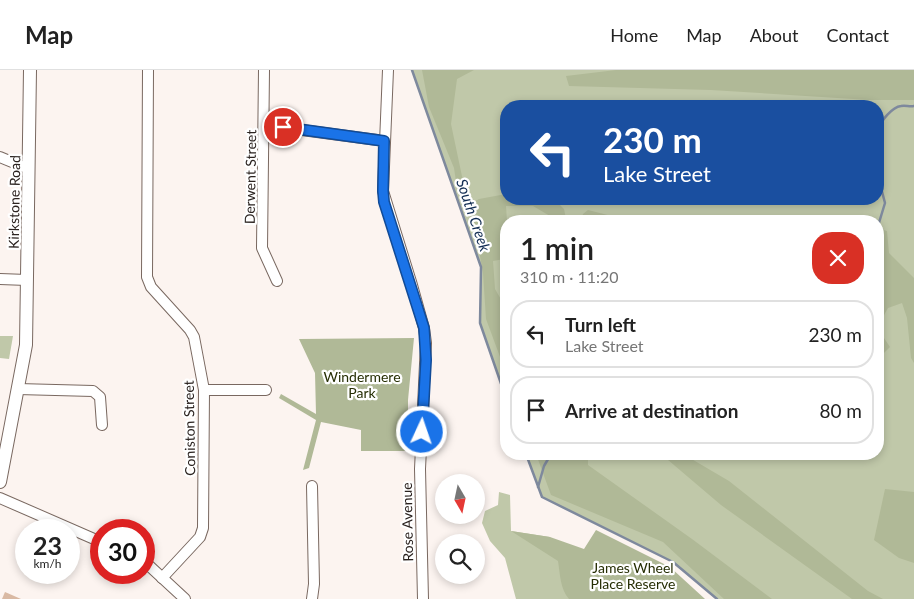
<!DOCTYPE html>
<meta charset="utf-8">
<style>
body{margin:0;font-family:Lato,sans-serif;background:#f2f2f2;color:#222;height:100vh;display:flex;flex-direction:column;font-size:19px;white-space:nowrap}
*{box-sizing:border-box;margin:0}
p{font-size:16px;color:#767676}
.icon{flex:none;width:28px;height:28px;fill:none;stroke:currentColor;stroke-width:2;stroke-linecap:round;stroke-linejoin:round}
.map{position:relative;flex:1;overflow:hidden}
.drawer{position:absolute;left:500px;top:145px;width:384px;height:245px;display:flex;flex-direction:column;background:#fff;border-radius:20px;box-shadow:0 2px 8px #0003}
.drawer>*{flex:none}
.hud{position:absolute;left:500px;top:30px;width:384px;height:105px;border-radius:20px;box-shadow:0 2px 8px #0003;background:#1a4fa0;color:#fff;overflow:hidden}
.needle{width:32px;rotate:171deg}
.buttons{position:absolute;left:435px;top:404px;display:grid;gap:10px}
.buttons a{display:grid;place-items:center;width:50px;height:50px;border-radius:50%;background:#fff;box-shadow:0 2px 8px #0003;font-size:25px}
.speed{position:absolute;left:15px;top:449px;display:flex;gap:10px;font-size:25px;font-weight:700;text-align:center}
.speed>*{display:grid;place-content:center;width:65px;height:65px;border-radius:50%;background:#fff;box-shadow:0 2px 8px #0003;line-height:1}
.speed small{font-size:12px;font-weight:400}
.speed .limit{border:8px solid #d22;background:#fff;color:#111}
.pin{position:absolute;display:grid;place-items:center;width:42px;height:42px;color:#fff;margin:-21px;border:2px solid #fff;border-radius:50%;box-shadow:0 1px 5px #0007}
.me{position:absolute;width:55px;margin:-28px;rotate:3deg;stroke-linejoin:round;filter:drop-shadow(0 0 4px #0008)}
.turn{display:flex;align-items:center;gap:18px;height:105px;padding:0 20px;font-size:22px}
.turn .icon{width:65px;height:65px;stroke-width:2.5}
.turn b{display:block;font-size:35px;line-height:42px}
.round{display:grid;place-items:center;flex:none;width:52px;height:52px;border-radius:20px;background:#f2f2f2}
.summary{display:flex;align-items:center;justify-content:space-between;height:85px;padding:0 20px}
h1{font-size:30px;font-weight:600;line-height:38px}
ul{padding:0;list-style:none}
li{display:flex;align-items:center;gap:15px;height:68px;margin:0 10px 8px;padding:0 10px;border:2px solid #e0e0e0;border-radius:20px}
li div{flex:1}
li b{display:block;font-size:19px}
li em{font-style:normal}
header{display:flex;align-items:center;gap:30px;box-sizing:border-box;height:70px;padding:0 25px;background:#fff;border-bottom:1px solid #e0e0e0}
header strong{font-size:24px}
nav{display:flex;gap:28px;margin-inline-start:auto;font-size:18px}
.map>svg:first-child{display:block}
.green{fill:#c0c8a9;fill-rule:evenodd}
.forest{fill:#b0b997}
.lines{fill:none;stroke-linecap:round;stroke-linejoin:round}
.stream{stroke:#7e899d;stroke-width:2.5}
.building{fill:#d9b9a3}
.minor-casing{stroke:#796860;stroke-width:12}
.tertiary-casing{stroke:#796860;stroke-width:14}
.minor{stroke:#fff;stroke-width:10}
.tertiary{stroke:#fff;stroke-width:12}
.route-casing{stroke:#114b97;stroke-width:12}
.route{stroke:#1a73e8;stroke-width:9}
.labels{text-anchor:middle;dominant-baseline:central;stroke-width:4.5;stroke-linejoin:round;paint-order:stroke}
.street-label{font-size:14px;fill:#2b2320;stroke:#fff}
.park-label{font-size:14px;fill:#262e04;stroke:#fff}
.water-label{font-size:15px;font-style:italic;fill:#112c52;stroke:#fff}
</style>
<header>
<strong>Map</strong>
<nav><a>Home</a><a>Map</a><a>About</a><a>Contact</a></nav>
</header>
<div class="map">
<svg width="914" height="529" viewBox="0 0 914 529">
<rect width="100%" height="100%" fill="#fcf4f0"/>
<!-- green -->
<g class="green">
<path d="M412 0H914V529H717L673 492 542 427 526 384H878V151H506V328L480 253 481 197ZM506 36H878V129H506Z"/>
<polygon points="0,266 13,266 9,289 0,288"/>
<polygon points="499,422 510,425 511,461 550,467 581,529 516,529 505,488 490,471 482,453 485,441 498,435"/>
</g>
<!-- forest -->
<g class="forest">
<polygon points="422,0 474,0 457,9 451,54 463,111 462,122 467,135 479,129 506,124 506,129 554,129 564,139 566,149 550,146 533,136 506,136 507,151 510,151 506,151 506,190 504,189 493,191 495,219 506,238 506,303 486,249 483,203 474,153 457,118 454,98 429,37"/>
<polygon points="616,0 914,0 914,30 869,30 711,20 569,16 566,6"/>
<polygon points="588,140 631,151 581,151 583,144"/>
<polygon points="878,158 887,161 889,183 914,208 914,293 911,288 907,248 902,233 888,238 878,256"/>
<polygon points="878,259 890,277 882,285 878,283"/>
<polygon points="414,268 408,330 408,381 361,381 361,360 321,352 309,398 303,400 316,350 279,328 281,324 316,344 315,303 299,269"/>
<polygon points="536,384 588,384 588,395 692,469 772,529 724,529 663,472 551,425"/>
<polygon points="661,384 683,384 729,411 868,521 883,529 852,529 721,435"/>
<polygon points="885,419 914,422 914,493 899,488 874,470"/>
<path d="M596 460 670 497 705 529H569C560 519 560 503 558 491L511 461 550 467 584 479Z"/>
</g>
<g class="lines">
<!-- stream -->
<g class="stream">
<polyline points="412,0 481,197 480,253 506,328"/>
<path d="M878 59C881 51 892 37 901 36 906 35 909 37 914 36"/>
<polyline points="878,82 879,110 885,133 878,156"/>
<polyline points="526,384 542,427 673,492 717,529"/>
<polyline points="538,417 544,396 551,384"/>
</g>
</g>
<!-- building -->
<polygon class="building" points="5,522 21,529 2,529"/>
<g class="lines">
<!-- minor casing -->
<g class="minor-casing">
<g id="minor">
<polyline points="148,0 147,207 151,217 190,260 194,267 204,320 203,458 200,467 162,508"/>
<polyline points="264,0 262,178 277,211"/>
<polyline points="388,0 383,121 412,215 424,258 426,273 420,399 423,529"/>
<polyline points="264,55 385,71"/>
<polyline points="0,87 29,99"/>
<polyline points="0,209 27,210"/>
<polyline points="18,319 93,321 100,327 102,355"/>
<polyline points="204,320 266,320"/>
<polyline points="0,428 101,472"/>
<polyline points="144,491 185,529"/>
<polyline points="312,529 314,514 312,416"/>
</g>
</g>
<!-- tertiary casing -->
<g class="tertiary-casing">
<polyline id="tertiary" points="0,412 26,275 30,0"/>
</g>
<!-- minor -->
<use href="#minor" class="minor"/>
<!-- tertiary -->
<use href="#tertiary" class="tertiary"/>
</g>
<g class="lines">
<!-- route casing -->
<g class="route-casing">
<polyline id="route" points="283,57 384,71 383,121 384,132 424,258 426,290 422,362"/>
</g>
<!-- route -->
<use href="#route" class="route"/>
</g>
<g class="labels">
<!-- street labels -->
<g class="street-label">
<text transform="translate(250 107) rotate(-89)">Derwent Street</text>
<text transform="translate(14 132) rotate(-89)">Kirkstone Road</text>
<text transform="translate(189 358) rotate(-91)">Coniston Street</text>
<text transform="translate(407 452) rotate(-91)">Rose Avenue</text>
</g>
<!-- park labels -->
<g class="park-label">
<text x="362" y="306">Windermere<tspan x="362" dy="16">Park</tspan></text>
<text x="633" y="497">James Wheel<tspan x="633" dy="16">Place Reserve</tspan></text>
</g>
<!-- water labels -->
<g class="water-label">
<text transform="translate(474 145) rotate(71)">South Creek</text>
</g>
</g>
</svg>
<div class="buttons">
<a><svg class="needle" viewBox="-14 -14 28 28"><path d="M0-13l5 13h-10z" fill="#e53935"/><path d="M0 13l5-13h-10z" fill="#767676"/></svg></a>
<a><svg class="icon" aria-label="search" viewBox="0 0 24 24"><circle cx="10" cy="10" r="6"/><path d="M15 15l6 6"/></svg></a>
</div>
<div class="speed"><div>23<small>km/h</small></div><div class="limit">30</div></div>
<div class="pin" style="left:283px;top:57px;background:#d93025"><svg class="icon" aria-label="arrive" viewBox="0 0 24 24"><path d="M6 21V4h12l-3 4 3 4H6"/></svg></div>
<svg class="me" style="left:422px;top:362px" viewBox="-20 -20 40 40"><circle r="17" fill="#1a73e8" stroke="#fff" stroke-width="3"/><path d="M0-11L8 9 0 5-8 9z" fill="#fff"/></svg>
<div class="hud">
<div class="turn"><svg class="icon" aria-label="left" viewBox="0 0 24 24"><path d="M17 20v-9H6M10 6l-5 5 5 5"/></svg><div><b>230 m</b>Lake Street</div></div>
</div>
<section class="drawer">
<div class="summary"><div><h1>1 min</h1><p>310 m · 11:20</p></div><a class="round" style="background:#d93025;color:#fff"><svg class="icon" aria-label="close" viewBox="0 0 24 24"><path d="M6 6l12 12M18 6L6 18"/></svg></a></div>
<ul>
<li><svg class="icon" aria-label="left" viewBox="0 0 24 24"><path d="M17 20v-9H6M10 6l-5 5 5 5"/></svg><div><b>Turn left</b><p>Lake Street</p></div><em>230 m</em></li>
<li><svg class="icon" aria-label="arrive" viewBox="0 0 24 24"><path d="M6 21V4h12l-3 4 3 4H6"/></svg><div><b>Arrive at destination</b></div><em>80 m</em></li>
</ul>
</section>
</div>
